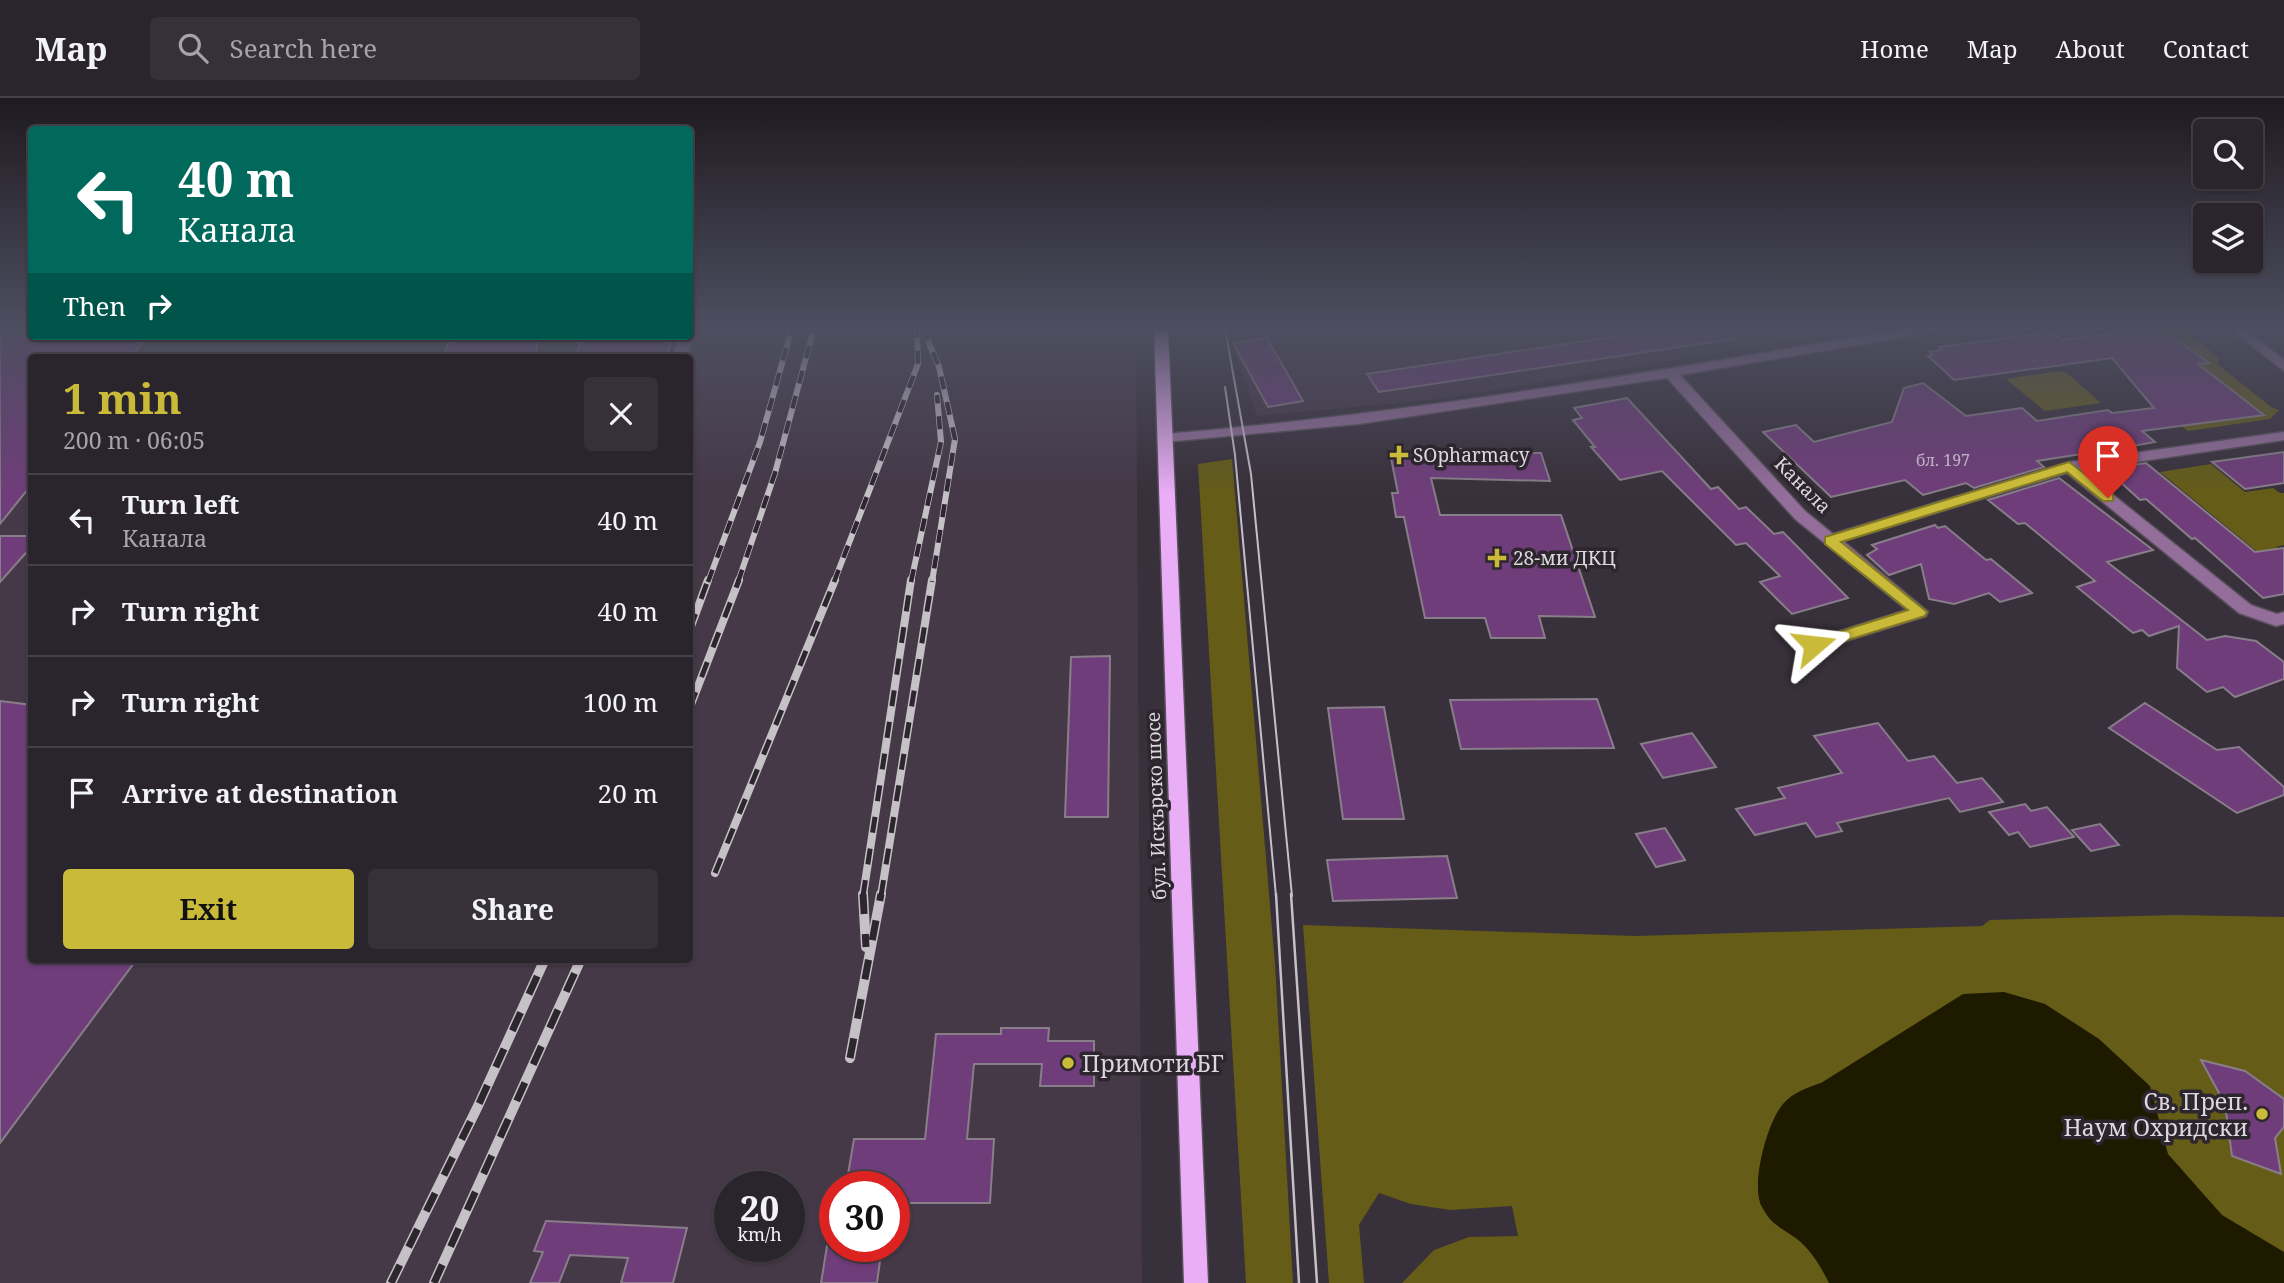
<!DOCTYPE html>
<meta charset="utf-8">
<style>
body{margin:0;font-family:"Noto Serif",serif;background:#363038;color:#f1f3f6;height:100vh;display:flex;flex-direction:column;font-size:26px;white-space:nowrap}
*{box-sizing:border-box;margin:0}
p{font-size:23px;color:#a5a4a9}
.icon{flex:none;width:38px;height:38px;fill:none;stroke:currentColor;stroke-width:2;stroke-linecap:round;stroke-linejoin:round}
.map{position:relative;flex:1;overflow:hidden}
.sheet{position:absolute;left:28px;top:256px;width:665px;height:609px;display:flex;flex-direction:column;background:#2a242c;border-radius:7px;box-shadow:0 2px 5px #0004,0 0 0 2px #464148}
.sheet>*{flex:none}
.banner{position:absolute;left:28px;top:28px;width:665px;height:214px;border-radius:7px;box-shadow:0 2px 5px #0004,0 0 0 2px #464148;background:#00695c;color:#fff;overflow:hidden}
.buttons{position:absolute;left:2193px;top:21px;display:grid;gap:14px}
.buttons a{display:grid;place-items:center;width:70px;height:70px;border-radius:7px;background:#2a242c;box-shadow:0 2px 5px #0004,0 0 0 2px #464148;font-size:35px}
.speed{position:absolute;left:714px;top:1073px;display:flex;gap:14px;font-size:35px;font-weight:700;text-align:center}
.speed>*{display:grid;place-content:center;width:91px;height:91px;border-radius:50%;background:#2a242c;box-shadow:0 2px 5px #0004,0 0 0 2px #464148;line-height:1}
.speed small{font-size:18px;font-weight:400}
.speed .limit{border:10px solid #d22;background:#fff;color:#111}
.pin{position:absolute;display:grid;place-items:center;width:60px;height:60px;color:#fff;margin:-72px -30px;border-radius:50% 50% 50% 0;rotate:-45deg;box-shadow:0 0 7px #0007}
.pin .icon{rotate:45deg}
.me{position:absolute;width:77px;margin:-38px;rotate:73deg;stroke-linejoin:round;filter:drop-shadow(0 0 5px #0008)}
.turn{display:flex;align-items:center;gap:24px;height:147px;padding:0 35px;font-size:32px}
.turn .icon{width:91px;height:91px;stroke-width:2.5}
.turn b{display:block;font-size:49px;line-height:60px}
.then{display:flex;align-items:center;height:66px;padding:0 35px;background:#0003;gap:14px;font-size:26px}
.round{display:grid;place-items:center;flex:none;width:74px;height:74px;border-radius:7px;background:#363038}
.headline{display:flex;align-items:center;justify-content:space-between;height:119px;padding:0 35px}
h1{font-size:42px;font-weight:700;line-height:52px;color:#caba39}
.action{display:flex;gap:14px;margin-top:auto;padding:14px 35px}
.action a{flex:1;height:80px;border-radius:7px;background:#caba39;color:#111;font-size:28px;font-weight:700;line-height:80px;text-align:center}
.action a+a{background:#363038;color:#f1f3f6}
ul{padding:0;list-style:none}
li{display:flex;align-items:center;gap:21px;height:91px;padding:0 35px;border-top:2px solid #464148}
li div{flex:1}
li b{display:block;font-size:26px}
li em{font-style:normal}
header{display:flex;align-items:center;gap:42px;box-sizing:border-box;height:98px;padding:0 35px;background:#2a242c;border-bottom:2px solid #464148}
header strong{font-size:33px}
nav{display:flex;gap:38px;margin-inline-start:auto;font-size:24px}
.search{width:490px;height:63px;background:#363038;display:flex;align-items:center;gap:18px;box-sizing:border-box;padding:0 24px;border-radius:7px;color:#a5a4a9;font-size:26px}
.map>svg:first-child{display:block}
.built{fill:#453847;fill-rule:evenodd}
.green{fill:#655c17}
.water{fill:#1e1a00}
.building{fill:#6f3d7a;stroke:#887e89;stroke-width:2}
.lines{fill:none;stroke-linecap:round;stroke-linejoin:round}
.minor-casing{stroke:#564e58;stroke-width:3}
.major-casing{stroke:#564e58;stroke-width:3}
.minor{fill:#936e9a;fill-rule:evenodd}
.major{fill:#eaaef6;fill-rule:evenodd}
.tram-far1{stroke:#c6c0c7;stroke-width:2}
.tram{stroke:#c6c0c7;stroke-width:2.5}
.rail-far2-casing{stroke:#c6c0c7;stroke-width:6}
.rail-far1-casing{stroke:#c6c0c7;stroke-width:8}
.rail-casing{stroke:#c6c0c7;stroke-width:10}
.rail-far2{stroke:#2e262f;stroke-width:4.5;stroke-dasharray:13;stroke-linecap:butt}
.rail-far1{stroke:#2e262f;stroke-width:5;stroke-dasharray:16;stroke-linecap:butt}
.rail{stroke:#2e262f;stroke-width:7;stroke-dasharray:20;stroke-linecap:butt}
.route{fill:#caba39;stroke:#837925;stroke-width:2}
.poi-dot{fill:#caba39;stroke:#2e262f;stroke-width:2.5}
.labels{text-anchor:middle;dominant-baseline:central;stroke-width:7;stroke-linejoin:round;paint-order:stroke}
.number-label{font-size:16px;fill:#c2b1c5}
.poi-label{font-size:19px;fill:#ddd8de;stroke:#2e262f;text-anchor:start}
.street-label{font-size:19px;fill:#ddd8de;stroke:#2e262f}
.near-poi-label{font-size:23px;fill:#ddd8de;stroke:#2e262f;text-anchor:start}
</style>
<header>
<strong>Map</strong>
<div class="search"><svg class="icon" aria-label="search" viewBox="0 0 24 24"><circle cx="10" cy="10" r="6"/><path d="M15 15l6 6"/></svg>Search here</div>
<nav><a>Home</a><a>Map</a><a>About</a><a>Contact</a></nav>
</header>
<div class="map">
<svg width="2284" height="1185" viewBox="0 0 2284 1185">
<rect width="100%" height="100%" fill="#38303a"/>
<!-- built -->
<g class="built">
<path d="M0 230H31L32 238H690V230H1136L1142 1185H0ZM32 259H690V861H32ZM730 1088H789V1148H730ZM835 1088H894V1148H835Z"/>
<polygon points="1227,230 1865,230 1441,301 1257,318"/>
</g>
<!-- green -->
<g class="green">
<polygon points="2164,230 2189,237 2220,260 2217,266 2271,309 2279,312 2270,321 2188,333 2181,328 2263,317 2198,266 2208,264"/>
<polygon points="2059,273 2067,275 2101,305 2045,313 2006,281"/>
<polygon points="1232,361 1275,866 1293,1185 1246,1185 1198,366"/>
<polygon points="2211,366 2245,394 2273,390 2280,395 2284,395 2284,447 2276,449 2281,453 2261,457 2160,374"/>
<polygon points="2175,817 2284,819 2284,1185 1402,1185 1434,1152 1469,1139 1518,1138 1512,1108 1450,1112 1411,1106 1379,1095 1359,1127 1364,1185 1329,1185 1303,827 1635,838 1982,828 1990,822"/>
</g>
<!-- water -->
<path class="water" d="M2004 894 2045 906 2099 941 2150 988 2168 1056 2222 1117 2284 1154V1185H1829C1821 1169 1812 1153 1797 1141 1781 1129 1772 1128 1762 1109 1750 1088 1767 1024 1783 1006 1794 994 1806 990 1821 985L1963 896Z"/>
<!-- building -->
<g class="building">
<polygon points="0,230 32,230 32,238 148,238 131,259 32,259 32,386 0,426"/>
<polygon points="1670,230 1734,230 1734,241 1379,294 1367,276"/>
<polygon points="2160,230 2209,265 2198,266 2264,317 2142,333 2155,344 2127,349 2132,353 2091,358 2088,355 2037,363 2044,369 1974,390 1966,385 1923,397 1905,382 1831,399 1763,334 1796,327 1814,344 1892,324 1904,290 1923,285 1966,318 2022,310 2037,323 2108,312 2112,315 2154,310 2112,260 1954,282 1928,258 1933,257 1929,254 1942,252 1939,249 2045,235 2054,236 2061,242"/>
<polygon points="450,238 539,238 535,259 444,259"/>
<polygon points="584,238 673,238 666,259 575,259"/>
<polygon points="1267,240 1303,303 1268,309 1233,245"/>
<polygon points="1627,300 1711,391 1718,389 1739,411 1746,409 1774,436 1783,434 1848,500 1792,516 1760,484 1780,478 1746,445 1736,447 1662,373 1620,382 1591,349 1595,349 1573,322 1582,320 1574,310"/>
<polygon points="1447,351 1482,351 1483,355 1541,355 1550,383 1431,380 1440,417 1561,417 1595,519 1539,518 1545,540 1491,540 1485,520 1425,520 1404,419 1396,419 1392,395 1398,395 1390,355 1447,355"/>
<polygon points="2284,354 2284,385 2245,391 2212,364"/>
<polygon points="2146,365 2255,454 2284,450 2284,496 2263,500 2195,440 2192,441 2146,401 2140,402 2106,371"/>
<polygon points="2059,380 2153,452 2107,464 2207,542 2225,538 2256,543 2284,564 2284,581 2235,599 2223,589 2207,594 2177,570 2179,528 2149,538 2142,532 2133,535 2077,489 2095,483 2025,425 2018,426 1988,402"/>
<polygon points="1935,427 1938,430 1945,428 1986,462 1991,461 2032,495 2000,504 1989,495 1954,506 1929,501 1921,466 1889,477 1867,457 1877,451 1872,447"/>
<polygon points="0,438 32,438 32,448 0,484"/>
<polygon points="1110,558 1108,719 1065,719 1071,559"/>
<polygon points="1597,601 1614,650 1461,651 1450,602"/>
<polygon points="0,603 32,607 32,861 137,861 0,1045"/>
<polygon points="2145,605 2217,652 2239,649 2284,689 2284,697 2237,715 2109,630"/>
<polygon points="1384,609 1404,721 1343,721 1328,610"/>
<polygon points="1878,625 1908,663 1934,658 1957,685 1982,680 2003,704 1960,714 1949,700 1837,725 1842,733 1816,739 1806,725 1755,737 1736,711 1785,700 1778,690 1842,675 1814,638"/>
<polygon points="1692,635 1716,669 1663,680 1641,646"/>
<polygon points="2025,706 2031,713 2047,709 2074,739 2030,749 2018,734 2009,737 1989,714"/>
<polygon points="2100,726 2119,747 2091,753 2072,732"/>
<polygon points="1665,730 1685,762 1656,769 1636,736"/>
<polygon points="1447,758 1457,800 1333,803 1327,762"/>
<polygon points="1001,930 1049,930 1048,943 1094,943 1094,988 1040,988 1042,966 974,966 967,1041 994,1041 990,1105 894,1105 894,1088 846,1088 854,1041 925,1041 936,936 1001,936"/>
<polygon points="2201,962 2245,973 2284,1001 2284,1029 2275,1040 2281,1076 2232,1058 2225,1006"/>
<polygon points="546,1123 687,1130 673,1185 621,1185 628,1160 570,1157 559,1185 530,1185 543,1154 534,1153"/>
<polygon points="827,1148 882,1148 877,1185 821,1185"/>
</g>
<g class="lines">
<!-- minor casing -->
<g class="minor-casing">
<g id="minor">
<path d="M1911 230H1941L1934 234 1680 277 1805 413 1833 436 2069 364 2284 334V342L2082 372 2251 507 2277 516 2284 514V526L2276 528 2239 515 2067 375 1843 443 1928 514 1926 518 1820 551H1808L1806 547 1808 543 1907 512 1795 421 1667 280 1359 326 1165 344 1158 340 1165 336C1417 315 1663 272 1911 230Z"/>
<polygon points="2229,230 2243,230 2284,262 2284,273"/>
<polygon points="690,235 694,238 687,259 673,259 680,238 690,238"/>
</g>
</g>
<!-- major casing -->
<g class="major-casing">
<polygon id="major" points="1154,230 1168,230 1208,1185 1184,1185"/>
</g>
<!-- minor -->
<use href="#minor" class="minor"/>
<!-- major -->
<use href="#major" class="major"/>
<!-- tram-far1 -->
<g class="tram-far1">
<polyline points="1225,230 1251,376 1292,798"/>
<polyline points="1225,289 1235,357 1276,798"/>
</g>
<!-- tram -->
<g class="tram">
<polyline points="1276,796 1299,1185"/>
<polyline points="1291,796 1317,1185"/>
</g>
<!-- rail-far2 casing -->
<g class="rail-far2-casing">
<g id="rail-far2">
<polyline points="923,230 939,269 955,341 932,484"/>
<polyline points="708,484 760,344 792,230"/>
<polyline points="738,484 775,375 814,230"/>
<polyline points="834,484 918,266 917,230"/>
<polyline points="911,484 941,344 937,297"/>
</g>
</g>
<!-- rail-far1 casing -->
<g class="rail-far1-casing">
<g id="rail-far1">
<polyline points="690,531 708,482"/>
<polyline points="690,609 739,482"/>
<polyline points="715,775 835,482"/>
<polyline points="863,798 911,482"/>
<polyline points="881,798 932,482"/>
</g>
</g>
<!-- rail casing -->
<g class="rail-casing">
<g id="rail">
<polyline points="863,796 866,849"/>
<polyline points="850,960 881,796"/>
<polyline points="391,1185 478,1008 545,861"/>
<polyline points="434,1185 581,861"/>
</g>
</g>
<!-- rail-far2 -->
<use href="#rail-far2" class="rail-far2"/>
<!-- rail-far1 -->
<use href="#rail-far1" class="rail-far1"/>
<!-- rail -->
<use href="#rail" class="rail"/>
</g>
<!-- sky -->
<linearGradient id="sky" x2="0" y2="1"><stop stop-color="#1f1a20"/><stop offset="0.58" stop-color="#4d4e60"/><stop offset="1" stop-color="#4d4e60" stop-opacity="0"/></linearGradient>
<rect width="2284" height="396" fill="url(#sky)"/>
<!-- route -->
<polygon class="route" points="2069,364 2113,397 2113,403 2103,403 2067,374 1841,444 1927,514 1925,518 1819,551 1809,551 1806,547 1809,543 1908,512 1825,446 1825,439"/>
<!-- markers -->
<g class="poi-dot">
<path d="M1395.5 346.5h7v7h7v7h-7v7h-7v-7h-7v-7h7z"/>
<path d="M1493.5 449.5h7v7h7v7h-7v7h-7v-7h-7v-7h7z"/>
<circle cx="1068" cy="965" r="7"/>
<circle cx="2262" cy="1016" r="7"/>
</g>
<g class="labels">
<!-- number labels -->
<g class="number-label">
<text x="1943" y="362">бл. 197</text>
</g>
<!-- poi labels -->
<g class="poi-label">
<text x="1413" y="357">SOpharmacy</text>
<text x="1513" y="460">28-ми ДКЦ</text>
</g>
<!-- street labels -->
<g class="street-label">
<text transform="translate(1803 387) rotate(45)">Канала</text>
<text transform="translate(1156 708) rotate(-92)">бул. Искърско шосе</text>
</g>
<!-- near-poi labels -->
<g class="near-poi-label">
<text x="1082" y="965">Примоти БГ</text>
<text x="2248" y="1003" text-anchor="end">Св. Преп.<tspan x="2248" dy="26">Наум Охридски</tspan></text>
</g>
</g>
</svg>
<div class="buttons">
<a><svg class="icon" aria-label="search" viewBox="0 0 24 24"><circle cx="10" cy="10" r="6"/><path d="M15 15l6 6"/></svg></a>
<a><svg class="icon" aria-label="layers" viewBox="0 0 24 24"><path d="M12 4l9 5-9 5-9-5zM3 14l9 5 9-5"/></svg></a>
</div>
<div class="speed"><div>20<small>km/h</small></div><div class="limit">30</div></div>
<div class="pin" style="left:2108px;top:400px;background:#d93025"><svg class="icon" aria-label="arrive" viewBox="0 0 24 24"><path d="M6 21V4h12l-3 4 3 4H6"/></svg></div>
<svg class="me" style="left:1814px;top:547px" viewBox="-20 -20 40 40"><path d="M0-17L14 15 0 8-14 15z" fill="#caba39" stroke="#fff" stroke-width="4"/></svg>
<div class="banner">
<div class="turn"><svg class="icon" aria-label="left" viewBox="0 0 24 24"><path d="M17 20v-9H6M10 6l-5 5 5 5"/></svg><div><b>40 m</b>Канала</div></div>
<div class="then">Then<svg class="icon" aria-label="right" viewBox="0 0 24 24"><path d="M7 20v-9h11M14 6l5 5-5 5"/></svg></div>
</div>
<section class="sheet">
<div class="headline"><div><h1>1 min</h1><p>200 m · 06:05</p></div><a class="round"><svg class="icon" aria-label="close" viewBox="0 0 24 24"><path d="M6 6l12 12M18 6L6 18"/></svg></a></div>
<ul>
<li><svg class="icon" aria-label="left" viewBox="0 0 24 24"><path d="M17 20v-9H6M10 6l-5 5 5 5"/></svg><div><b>Turn left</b><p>Канала</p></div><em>40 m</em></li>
<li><svg class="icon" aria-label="right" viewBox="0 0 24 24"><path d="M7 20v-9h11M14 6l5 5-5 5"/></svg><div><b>Turn right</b></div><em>40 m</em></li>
<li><svg class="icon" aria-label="right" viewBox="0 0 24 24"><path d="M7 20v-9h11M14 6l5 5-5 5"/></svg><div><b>Turn right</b></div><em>100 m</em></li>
<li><svg class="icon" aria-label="arrive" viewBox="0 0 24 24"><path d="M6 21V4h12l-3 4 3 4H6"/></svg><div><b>Arrive at destination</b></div><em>20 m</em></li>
</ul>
<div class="action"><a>Exit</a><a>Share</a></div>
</section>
</div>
